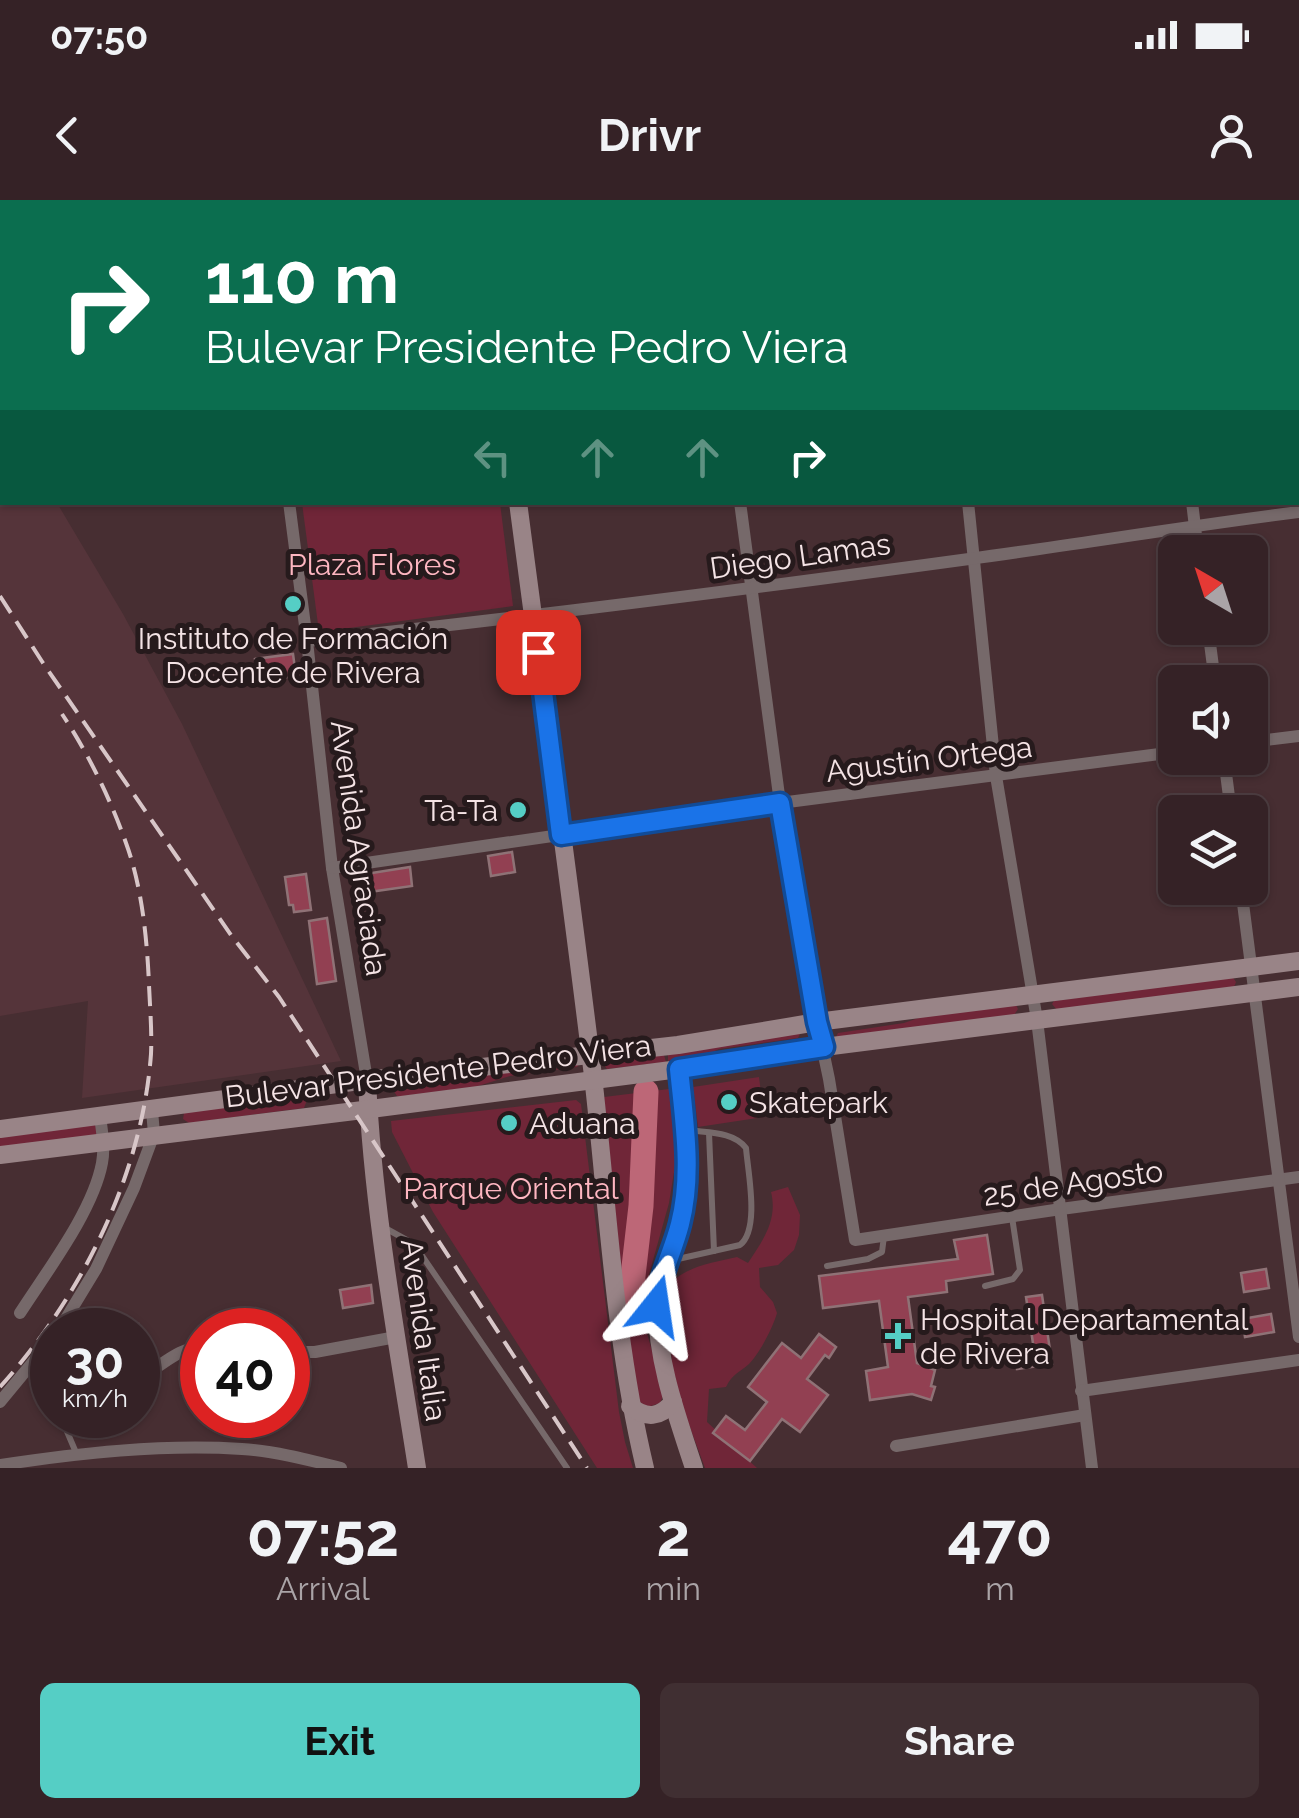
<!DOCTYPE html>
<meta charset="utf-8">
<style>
body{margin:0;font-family:Raleway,sans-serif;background:#402f32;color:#f1f3f6;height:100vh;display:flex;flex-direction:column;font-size:38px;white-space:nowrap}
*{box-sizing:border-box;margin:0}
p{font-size:32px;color:#aaa4a7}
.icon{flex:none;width:55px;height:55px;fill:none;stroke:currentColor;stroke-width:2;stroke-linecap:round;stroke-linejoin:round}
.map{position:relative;height:1268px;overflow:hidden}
.drawer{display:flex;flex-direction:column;background:#352226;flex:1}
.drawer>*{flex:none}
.banner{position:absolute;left:0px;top:0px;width:1300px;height:305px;box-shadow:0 2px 8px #0004,0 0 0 2px #4f3f43;background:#0b6e4f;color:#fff;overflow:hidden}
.needle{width:65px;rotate:321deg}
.controls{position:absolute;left:1158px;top:335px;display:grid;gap:20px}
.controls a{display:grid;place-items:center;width:110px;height:110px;border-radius:15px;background:#352226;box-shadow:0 2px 8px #0004,0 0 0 2px #4f3f43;font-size:50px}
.speed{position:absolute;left:30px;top:1108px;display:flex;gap:20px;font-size:50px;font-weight:700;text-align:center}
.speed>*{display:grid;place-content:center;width:130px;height:130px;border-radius:50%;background:#352226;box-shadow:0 2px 8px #0004,0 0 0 2px #4f3f43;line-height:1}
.speed small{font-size:25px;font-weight:400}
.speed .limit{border:15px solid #d22;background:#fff;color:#111}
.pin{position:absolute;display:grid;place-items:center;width:85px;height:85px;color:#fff;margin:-42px;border-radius:20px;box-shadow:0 5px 15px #0006}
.me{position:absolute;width:110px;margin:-55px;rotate:15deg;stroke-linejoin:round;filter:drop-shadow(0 0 8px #0008)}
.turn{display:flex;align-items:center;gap:35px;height:210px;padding:0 40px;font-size:45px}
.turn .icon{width:130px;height:130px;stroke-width:2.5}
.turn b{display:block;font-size:70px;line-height:85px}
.lanes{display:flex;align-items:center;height:95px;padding:0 40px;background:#0003;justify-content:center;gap:50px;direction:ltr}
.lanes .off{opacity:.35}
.eta{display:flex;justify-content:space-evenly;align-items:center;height:170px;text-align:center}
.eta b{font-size:60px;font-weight:700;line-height:70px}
.primary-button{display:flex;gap:20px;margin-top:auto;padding:20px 40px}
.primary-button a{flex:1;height:115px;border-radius:15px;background:#55cec5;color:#111;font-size:40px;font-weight:700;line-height:115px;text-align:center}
.primary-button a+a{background:#402f32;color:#f1f3f6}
.status{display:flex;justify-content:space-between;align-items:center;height:70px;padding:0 50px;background:#352226;direction:ltr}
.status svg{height:28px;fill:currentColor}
header{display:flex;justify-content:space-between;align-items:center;height:130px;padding:0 40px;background:#352226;font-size:45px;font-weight:700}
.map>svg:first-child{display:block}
.built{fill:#55343a}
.green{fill:#702638}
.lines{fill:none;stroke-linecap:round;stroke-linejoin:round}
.river{stroke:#bd6777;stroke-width:25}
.building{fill:#924052;stroke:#8f7276;stroke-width:2.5}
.lane{stroke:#76696a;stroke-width:6}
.street{stroke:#76696a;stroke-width:12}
.secondary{stroke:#998487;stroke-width:18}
.rail{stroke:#d8c6c8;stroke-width:4;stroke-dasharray:20 10;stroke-linecap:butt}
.route-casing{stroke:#114b97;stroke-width:25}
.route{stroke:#1a73e8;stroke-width:18}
.poi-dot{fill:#55cec5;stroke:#261a1c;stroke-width:4}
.labels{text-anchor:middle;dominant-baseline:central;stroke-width:10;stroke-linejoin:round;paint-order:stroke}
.street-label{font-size:30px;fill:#f4e3e5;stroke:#261a1c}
.park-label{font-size:30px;fill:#feb6c1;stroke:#261a1c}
.poi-label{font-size:30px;fill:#f4e3e5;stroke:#261a1c;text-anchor:start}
</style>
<div class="status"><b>07:50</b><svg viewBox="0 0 49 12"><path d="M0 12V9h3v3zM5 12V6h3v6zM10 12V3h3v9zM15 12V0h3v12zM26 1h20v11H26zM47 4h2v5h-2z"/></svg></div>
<header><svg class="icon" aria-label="back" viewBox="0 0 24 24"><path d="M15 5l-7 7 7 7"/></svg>Drivr<svg class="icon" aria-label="person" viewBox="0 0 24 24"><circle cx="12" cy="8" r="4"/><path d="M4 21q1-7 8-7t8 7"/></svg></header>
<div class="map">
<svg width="1299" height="1268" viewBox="0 0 1299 1268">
<rect width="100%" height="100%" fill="#472e32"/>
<!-- built -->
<polygon class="built" points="0,205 2,210 2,302 57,303 123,414 182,524 341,861 82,898 88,801 0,816"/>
<!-- green -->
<g class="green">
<polygon points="302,303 500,303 513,406 319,432"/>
<polygon points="1232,776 1236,782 1234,787 1057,810 1052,804 1054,801"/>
<polygon points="1016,805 1018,809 1014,815 836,837 838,833 904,823 930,814"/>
<polygon points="797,831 800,834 798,838 719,849 704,856 668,861 668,855"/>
<polygon points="664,855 666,862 607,869 604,865 606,862"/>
<polygon points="580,863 577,867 510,876 475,887 403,896 397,896 393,890 473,880 501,870"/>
<polygon points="759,877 764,917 698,927 693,887"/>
<polygon points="669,889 677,933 675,966 669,1003 643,1096 647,1133 664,1194 660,1203 648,1207 638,1201 625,1111 604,897"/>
<polygon points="302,896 307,900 304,908 189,923 183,919 184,913"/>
<polygon points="576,900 581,904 619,1212 625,1242 633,1268 597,1268 433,1012 392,932 391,921"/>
<polygon points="97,924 99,935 0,948 0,937"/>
<path d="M788 987 800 1015 799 1035 794 1050 778 1065 759 1068 760 1087 773 1102 777 1113C773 1127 760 1153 749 1164 739 1173 732 1174 726 1187L709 1189 707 1222 757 1268H705L682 1206 672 1164 667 1087C685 1066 711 1063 737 1057L748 1063C763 1040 778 1020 771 992Z"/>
</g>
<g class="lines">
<!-- river -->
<polyline class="river" points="630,1102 641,1006 646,892"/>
</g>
<!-- building -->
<g class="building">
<polygon points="293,454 296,476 258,481 255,459"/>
<polygon points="512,652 515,672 491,676 488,656"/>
<polygon points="410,667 412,686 362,693 359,675"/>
<polygon points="306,674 311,710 294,712 293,705 289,705 285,677"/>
<polygon points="327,718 336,781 317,784 309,721"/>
<polygon points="987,1035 993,1074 946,1081 947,1092 908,1097 917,1163 935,1170 931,1186 935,1187 931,1200 912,1194 870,1200 866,1171 888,1167 879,1101 823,1108 819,1076 958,1059 954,1040"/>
<polygon points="1266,1069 1269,1088 1244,1092 1241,1073"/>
<polygon points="371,1085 373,1103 343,1108 340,1090"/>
<polygon points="1042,1095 1052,1164 1017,1169 1015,1152 1034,1150 1026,1097"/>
<polygon points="1271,1114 1274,1132 1245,1137 1242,1119"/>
<polygon points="138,1123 152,1151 138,1158"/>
<polygon points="819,1134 836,1147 829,1158 825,1155 807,1179 828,1195 800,1232 782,1219 750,1261 713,1233 726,1216 745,1230 767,1202 748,1187 782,1143 801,1158"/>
</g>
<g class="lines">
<!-- lane -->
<g class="lane">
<polyline points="709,933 714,1051"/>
<polyline points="385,1028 414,1044 567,1268"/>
<path d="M669 1061 740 1045C760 1029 748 973 746 948 733 931 707 933 688 930"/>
<polyline points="827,1066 868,1059 882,1052 884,1036"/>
<polyline points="985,1086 1013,1079 1020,1070 1012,1017"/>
<polyline points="49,1196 52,1201"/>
<polyline points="60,1215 77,1255"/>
</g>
<!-- street -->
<g class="street">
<polyline points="31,0 32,2"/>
<polyline points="250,0 250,2"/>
<polyline points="703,0 703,2"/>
<polyline points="929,0 929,2"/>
<polyline points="1152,0 1153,2"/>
<polyline points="331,2 349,0"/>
<polyline points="0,42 2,42"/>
<polyline points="1298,91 1299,91"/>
<polyline points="289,302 307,441 332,668 367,880"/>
<polyline points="740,302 780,603 817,822 829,879 855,1040 1061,1009 1299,977"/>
<polyline points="968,302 996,576 1037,820 1092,1268"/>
<polyline points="1192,302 1198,352"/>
<polyline points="1208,428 1215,482"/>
<path d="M307 441C528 417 749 389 969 359 1079 344 1189 326 1299 312"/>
<polyline points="1250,542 1299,536"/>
<polyline points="1224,558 1231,612"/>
<polyline points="332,668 780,603 1175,552"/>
<polyline points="1241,688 1299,1137"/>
<path d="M20 1113C47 1071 93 1011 102 963 105 947 102 932 100 916"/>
<polyline points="59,1130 96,1069 134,988 154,934 152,910"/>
<polyline points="288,1152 315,1152 396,1137"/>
<path d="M138 1178C161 1168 176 1148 202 1147"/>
<polyline points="1081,1191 1299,1160"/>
<polyline points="0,1202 52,1139"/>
<polyline points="896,1246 1085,1215"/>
<path d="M0 1265C79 1253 161 1244 242 1249 275 1251 309 1260 341 1268"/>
</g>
<!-- secondary -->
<g class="secondary">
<polyline points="479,0 479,2"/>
<path d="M518 302C543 494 570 685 593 876 608 1007 614 1139 645 1268"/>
<path d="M679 869C684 919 692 973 680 1022 674 1049 657 1075 657 1103 656 1159 677 1216 694 1268"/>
<path d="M367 880C373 1010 397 1140 417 1268"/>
<polyline points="0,929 367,880 678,845 817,822 1299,761"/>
<polyline points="0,955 363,910 679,869 824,847 1299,787"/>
<path d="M630 1206C646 1219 660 1218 673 1202"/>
</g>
<!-- rail -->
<g class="rail">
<polyline points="0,396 43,463 231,735 279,797 587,1268"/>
<path d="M0 1187C81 1097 142 976 151 854 152 831 150 808 149 785 147 738 142 687 126 643 110 598 88 553 62 514"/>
</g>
</g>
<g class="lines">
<!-- route casing -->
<g class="route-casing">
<path id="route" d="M538 452 561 635 780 603 817 822 824 847 679 869C684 920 693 974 680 1024 673 1052 659 1077 656 1106"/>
</g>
<!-- route -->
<use href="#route" class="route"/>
</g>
<!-- markers -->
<g class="poi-dot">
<circle cx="293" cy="404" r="10"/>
<circle cx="518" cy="610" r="10"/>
<circle cx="729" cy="902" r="10"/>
<circle cx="509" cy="923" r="10"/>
<path d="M893 1121h10v10h10v10h-10v10h-10v-10h-10v-10h10z"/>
</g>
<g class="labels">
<!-- street labels -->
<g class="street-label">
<text transform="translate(800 356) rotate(-8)">Diego Lamas</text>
<text transform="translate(929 559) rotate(-7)">Agustín Ortega</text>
<text transform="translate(359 648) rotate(82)">Avenida Agraciada</text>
<text transform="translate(438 871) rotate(-7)">Bulevar Presidente Pedro Viera</text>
<text transform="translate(1073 983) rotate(-8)">25 de Agosto</text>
<text transform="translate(424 1130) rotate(82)">Avenida Italia</text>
</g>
<!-- park labels -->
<g class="park-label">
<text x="372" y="364">Plaza Flores</text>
<text x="511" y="988">Parque Oriental</text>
</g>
<!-- poi labels -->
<g class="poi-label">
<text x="293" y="438" text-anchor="middle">Instituto de Formación<tspan x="293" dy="34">Docente de Rivera</tspan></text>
<text x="498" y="610" text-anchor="end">Ta-Ta</text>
<text x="749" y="902">Skatepark</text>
<text x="529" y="923">Aduana</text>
<text x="920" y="1119">Hospital Departamental<tspan x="920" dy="34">de Rivera</tspan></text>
</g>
</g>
</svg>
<div class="controls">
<a><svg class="needle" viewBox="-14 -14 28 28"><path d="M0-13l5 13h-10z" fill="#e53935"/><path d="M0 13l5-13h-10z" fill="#aaa4a7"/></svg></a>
<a><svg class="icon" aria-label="sound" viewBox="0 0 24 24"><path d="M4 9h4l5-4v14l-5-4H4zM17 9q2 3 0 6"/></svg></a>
<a><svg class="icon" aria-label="layers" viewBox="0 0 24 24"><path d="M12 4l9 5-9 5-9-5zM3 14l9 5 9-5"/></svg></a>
</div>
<div class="speed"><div>30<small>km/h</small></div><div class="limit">40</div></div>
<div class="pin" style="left:538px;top:452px;background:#d93025"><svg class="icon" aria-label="arrive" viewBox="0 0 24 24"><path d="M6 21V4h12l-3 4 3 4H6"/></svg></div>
<svg class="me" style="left:656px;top:1106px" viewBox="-20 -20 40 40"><path d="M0-17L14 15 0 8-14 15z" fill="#1a73e8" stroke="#fff" stroke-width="4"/></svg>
<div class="banner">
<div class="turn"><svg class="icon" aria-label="right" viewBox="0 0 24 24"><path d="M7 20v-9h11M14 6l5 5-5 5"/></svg><div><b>110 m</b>Bulevar Presidente Pedro Viera</div></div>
<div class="lanes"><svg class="icon off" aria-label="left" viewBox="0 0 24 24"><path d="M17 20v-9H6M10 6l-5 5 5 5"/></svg><svg class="icon off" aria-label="ahead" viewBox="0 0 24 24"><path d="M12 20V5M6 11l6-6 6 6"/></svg><svg class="icon off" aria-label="ahead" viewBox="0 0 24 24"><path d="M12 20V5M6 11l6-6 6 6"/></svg><svg class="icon" aria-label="right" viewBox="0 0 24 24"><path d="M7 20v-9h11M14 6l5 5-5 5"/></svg></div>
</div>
</div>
<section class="drawer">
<div class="eta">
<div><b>07:52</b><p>Arrival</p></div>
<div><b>2</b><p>min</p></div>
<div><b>470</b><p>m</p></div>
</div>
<div class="primary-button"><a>Exit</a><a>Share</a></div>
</section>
